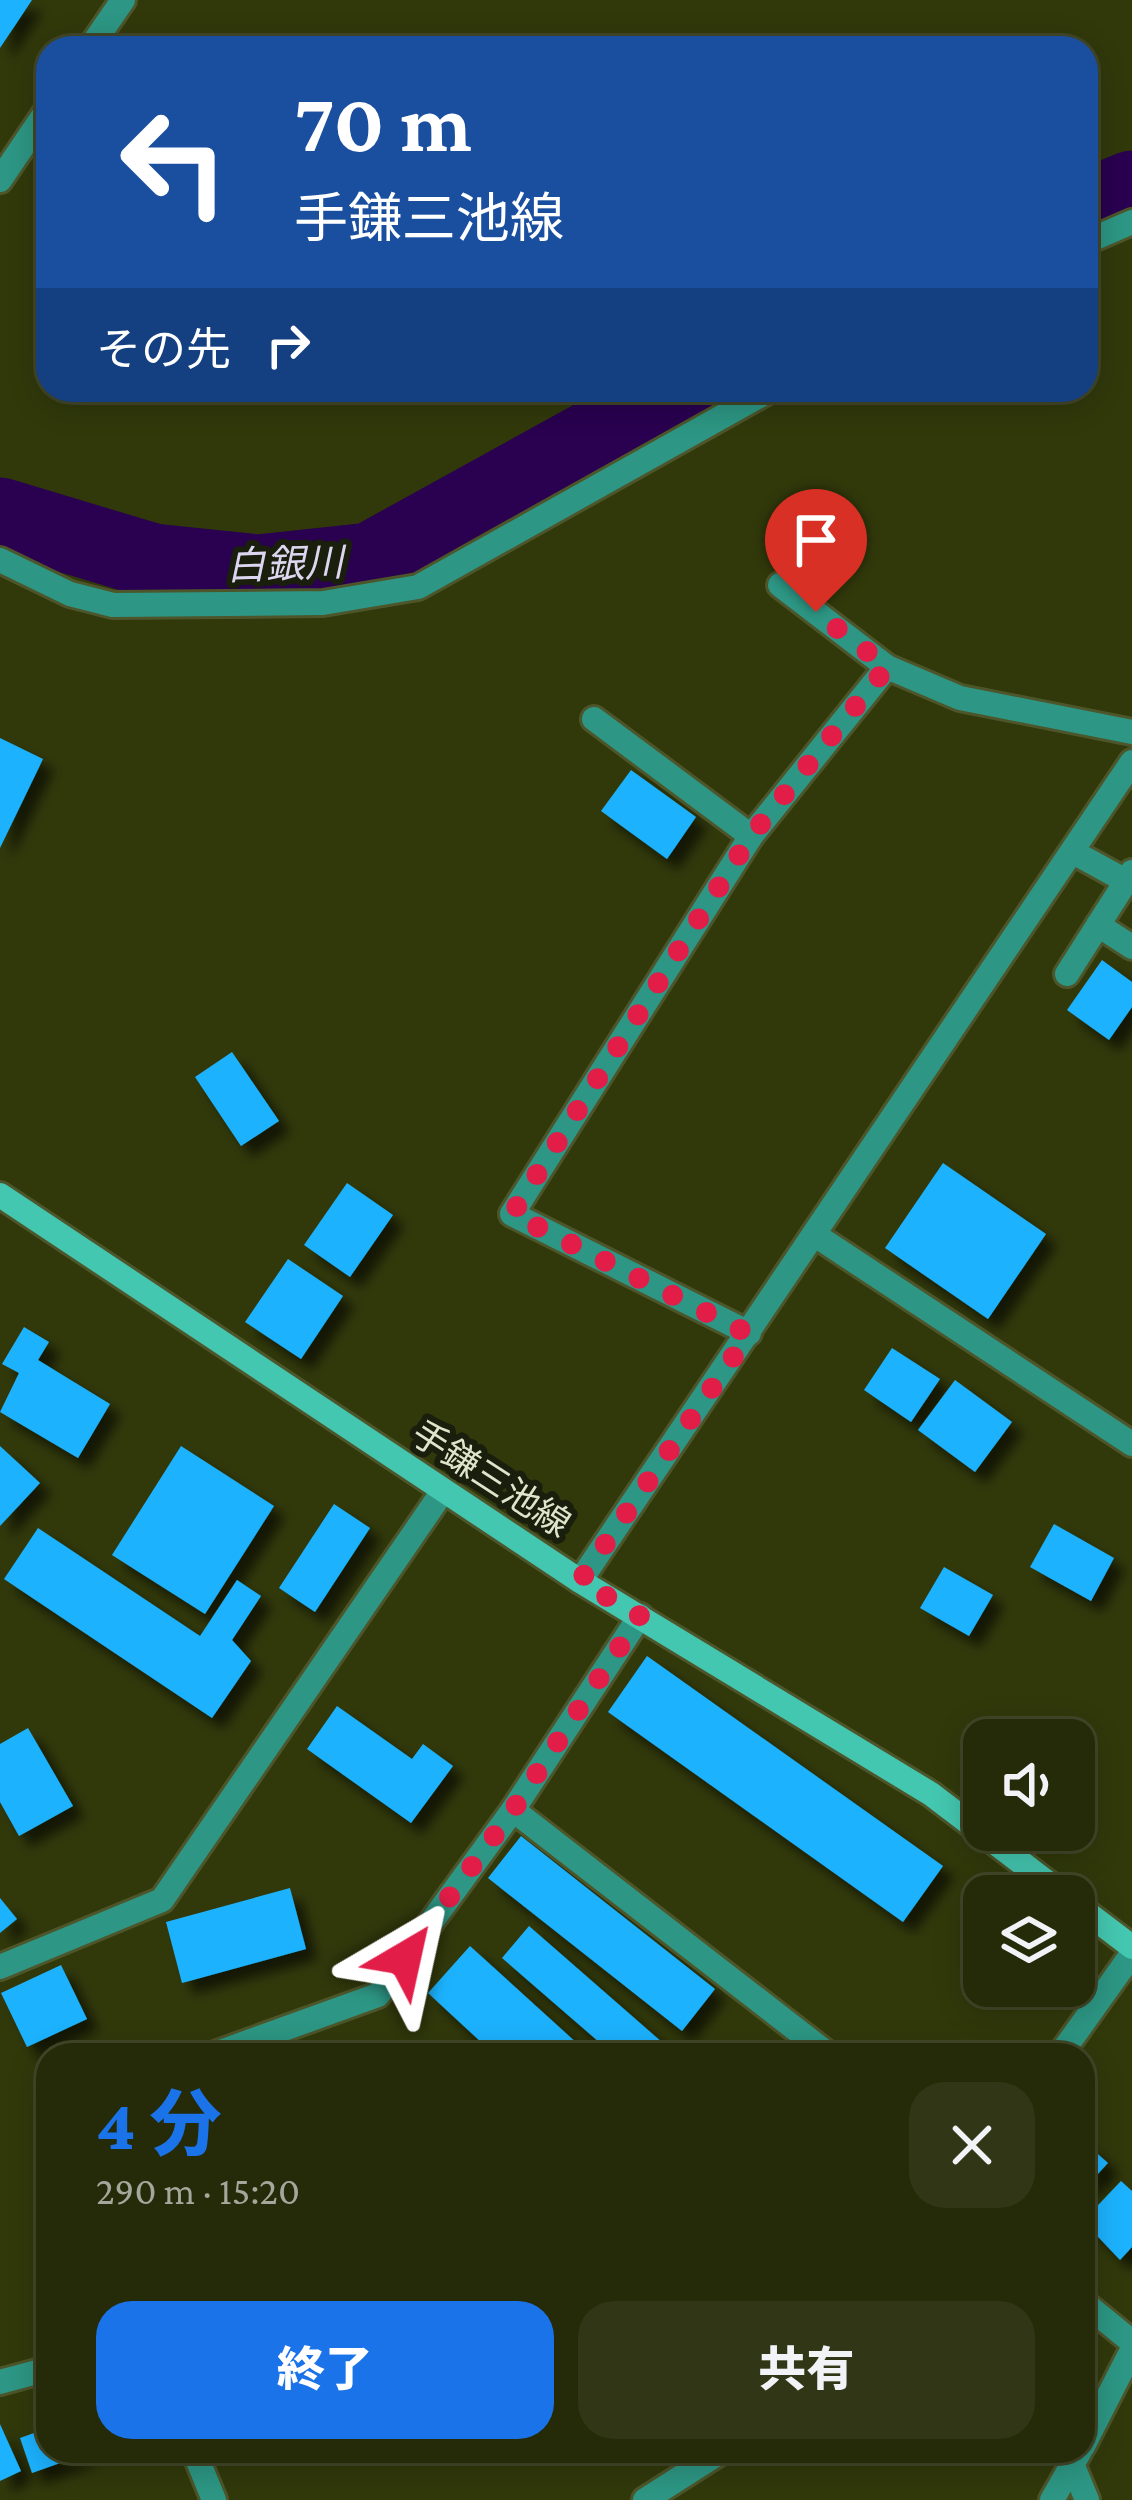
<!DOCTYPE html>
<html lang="ja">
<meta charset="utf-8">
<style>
body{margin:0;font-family:"Crimson Pro","Noto Sans JP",serif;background:#313716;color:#f1f3f6;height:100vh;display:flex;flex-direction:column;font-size:45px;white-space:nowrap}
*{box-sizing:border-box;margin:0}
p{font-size:39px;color:#a3a79c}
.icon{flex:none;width:66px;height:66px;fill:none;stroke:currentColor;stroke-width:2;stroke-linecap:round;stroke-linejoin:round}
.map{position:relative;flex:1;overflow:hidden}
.panel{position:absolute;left:36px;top:2043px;width:1059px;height:420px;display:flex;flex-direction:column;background:#252b08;border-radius:36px;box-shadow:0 6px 30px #0003,0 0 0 3px #424729}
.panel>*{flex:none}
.hud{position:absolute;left:36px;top:36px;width:1062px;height:366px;border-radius:36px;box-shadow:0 6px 30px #0003,0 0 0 3px #424729;background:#1a4fa0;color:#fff;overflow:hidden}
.tools{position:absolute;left:963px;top:1719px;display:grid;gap:24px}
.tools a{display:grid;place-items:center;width:132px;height:132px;border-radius:24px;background:#252b08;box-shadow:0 6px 30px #0003,0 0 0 3px #424729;font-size:60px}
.pin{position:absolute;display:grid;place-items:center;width:102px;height:102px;color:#fff;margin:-123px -51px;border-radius:50% 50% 50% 0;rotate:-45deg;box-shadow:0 0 12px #0007}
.pin .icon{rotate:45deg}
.me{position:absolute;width:132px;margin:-66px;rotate:36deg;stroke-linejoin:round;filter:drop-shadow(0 0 9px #0008)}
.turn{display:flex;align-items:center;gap:42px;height:252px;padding:0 60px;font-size:54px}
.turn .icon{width:156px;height:156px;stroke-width:2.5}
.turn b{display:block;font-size:84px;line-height:102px}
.then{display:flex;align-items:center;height:114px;padding:0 60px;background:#0003;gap:24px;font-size:45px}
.round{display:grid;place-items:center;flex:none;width:126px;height:126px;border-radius:36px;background:#313716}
.summary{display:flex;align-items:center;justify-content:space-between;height:204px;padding:0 60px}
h1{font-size:72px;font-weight:800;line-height:90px;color:#1a73e8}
.primary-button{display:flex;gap:24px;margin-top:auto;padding:24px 60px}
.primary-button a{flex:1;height:138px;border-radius:36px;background:#1a73e8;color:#fff;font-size:48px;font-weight:800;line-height:138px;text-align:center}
.primary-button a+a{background:#313716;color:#f1f3f6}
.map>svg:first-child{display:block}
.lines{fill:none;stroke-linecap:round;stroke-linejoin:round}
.river{stroke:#290150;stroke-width:75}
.building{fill:#1fb2fe;filter:url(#shadow)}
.street-casing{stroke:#4d552a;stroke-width:30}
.secondary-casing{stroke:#4d552a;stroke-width:30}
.street{stroke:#2d9684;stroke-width:24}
.secondary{stroke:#44c7b0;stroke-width:24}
.route{stroke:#e11d48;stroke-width:21;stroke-dasharray:0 37.8}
.labels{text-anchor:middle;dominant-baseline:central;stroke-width:12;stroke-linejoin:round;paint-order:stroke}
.street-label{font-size:36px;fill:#dfe5cc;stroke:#1a1e0c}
.water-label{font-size:39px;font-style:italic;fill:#ddd6f0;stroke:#1a1e0c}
</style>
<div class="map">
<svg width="1132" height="2500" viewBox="0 0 1132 2500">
<defs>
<filter id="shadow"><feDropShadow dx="11" dy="11" stdDeviation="6" flood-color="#0009"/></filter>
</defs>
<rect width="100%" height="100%" fill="#31390b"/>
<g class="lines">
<!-- river -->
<g class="river">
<polyline points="1086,207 1132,188"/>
<polyline points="0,515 153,561 258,572 370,560 678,390"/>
</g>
</g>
<!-- building -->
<g class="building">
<polygon points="0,0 32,0 0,48"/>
<polygon points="0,738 43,759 0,848"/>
<polygon points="631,770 696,817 667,859 601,811"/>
<polygon points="1102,960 1132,982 1132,1007 1109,1040 1067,1010"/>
<polygon points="232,1052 279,1121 241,1146 195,1077"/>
<polygon points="943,1163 1046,1234 988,1319 885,1248"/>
<polygon points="347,1183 393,1215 350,1277 304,1245"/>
<polygon points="288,1259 343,1296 301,1359 245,1322"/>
<polygon points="24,1327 49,1342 38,1360 110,1404 78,1458 0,1412 19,1373 2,1364"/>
<polygon points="892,1348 940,1379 911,1422 864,1390"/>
<polygon points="955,1380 1012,1422 975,1472 918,1430"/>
<polygon points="0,1446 40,1483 0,1526"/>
<polygon points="181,1446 274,1506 205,1614 112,1555"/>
<polygon points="334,1504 370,1528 315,1612 279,1588"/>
<polygon points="1054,1524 1114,1558 1091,1601 1030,1567"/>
<polygon points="38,1528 200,1636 237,1580 261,1596 232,1640 251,1661 212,1718 4,1579"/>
<polygon points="944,1567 993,1595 969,1636 920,1608"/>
<polygon points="647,1656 943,1866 903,1922 608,1712"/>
<polygon points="337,1706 412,1759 423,1744 453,1766 411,1823 307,1749"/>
<polygon points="28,1728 73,1806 19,1836 0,1802 0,1744"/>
<polygon points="521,1836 715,1989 682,2031 488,1878"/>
<polygon points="290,1888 306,1949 182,1983 166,1922"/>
<polygon points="0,1898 17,1919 0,1933"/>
<polygon points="529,1926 671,2050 666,2055 614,2055 502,1958"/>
<polygon points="470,1946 590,2055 495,2055 428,1993"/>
<polygon points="61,1965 87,2019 27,2047 1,1993"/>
<polygon points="1083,2141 1108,2163 1083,2190"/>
<polygon points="1121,2181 1132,2191 1132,2247 1120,2260 1083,2221"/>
<polygon points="48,2383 48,2426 47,2426 34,2388"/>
<polygon points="0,2424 21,2471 0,2481"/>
<polygon points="48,2428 48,2451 91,2452 32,2473 20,2438"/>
</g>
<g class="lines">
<!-- street casing -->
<g class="street-casing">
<g id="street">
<polyline points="90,48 123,0"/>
<polyline points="0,180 48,109"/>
<polyline points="1086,242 1132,222"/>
<polyline points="0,560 70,594 113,605 323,603 418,587 770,390"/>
<polyline points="780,585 887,667 960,698 1132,732"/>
<polyline points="594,719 751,836"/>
<polyline points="1073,852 1126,881"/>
<polyline points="1098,925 1132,947"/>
<polyline points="1067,974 1132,872"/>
<polyline points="815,1235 1132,1444"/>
<polyline points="749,1333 512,1214 751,836 887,667"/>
<polyline points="580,1581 1132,762"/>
<polyline points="640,1616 513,1810 829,2055"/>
<polyline points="0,1967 162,1900 443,1491"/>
<polyline points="212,2055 378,1995 513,1810"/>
<polyline points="1060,2055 1132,1954"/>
<polyline points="1083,2302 1132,2342"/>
<polyline points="0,2382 48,2369"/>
<polyline points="1083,2446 1132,2350"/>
<polyline points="194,2451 214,2500"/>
<polyline points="1073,2466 1087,2500"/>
<polyline points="645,2500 722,2451"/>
<polyline points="1052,2500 1080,2451"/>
</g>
</g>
<!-- secondary casing -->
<g class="secondary-casing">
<g id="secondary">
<polyline points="0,1195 580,1581 931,1794 1065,1896"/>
<polyline points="1074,1903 1132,1947"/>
</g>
</g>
<!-- street -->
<use href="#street" class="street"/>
<!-- secondary -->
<use href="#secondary" class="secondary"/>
</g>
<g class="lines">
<!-- route -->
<polyline class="route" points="405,1958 513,1810 640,1616 580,1581 749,1334 512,1214 751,836 887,667 816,612"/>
</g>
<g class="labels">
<!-- street labels -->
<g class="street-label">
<text transform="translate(491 1479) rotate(33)">手鎌三池線</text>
</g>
<!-- water labels -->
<g class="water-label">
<text transform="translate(285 564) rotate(-2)">白銀川</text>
</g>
</g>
</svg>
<div class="tools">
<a><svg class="icon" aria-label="sound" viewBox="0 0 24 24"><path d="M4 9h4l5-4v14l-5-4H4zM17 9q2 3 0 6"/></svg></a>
<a><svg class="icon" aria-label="layers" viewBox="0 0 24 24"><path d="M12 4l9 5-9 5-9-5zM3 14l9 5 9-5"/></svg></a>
</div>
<div class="pin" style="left:816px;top:612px;background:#d93025"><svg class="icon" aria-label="arrive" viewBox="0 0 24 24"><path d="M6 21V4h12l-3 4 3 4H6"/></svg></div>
<svg class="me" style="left:405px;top:1958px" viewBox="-20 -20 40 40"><path d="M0-17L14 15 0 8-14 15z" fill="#e11d48" stroke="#fff" stroke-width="4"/></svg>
<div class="hud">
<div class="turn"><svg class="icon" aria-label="left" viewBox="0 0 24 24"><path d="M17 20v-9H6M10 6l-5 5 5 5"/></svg><div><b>70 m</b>手鎌三池線</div></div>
<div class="then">その先<svg class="icon" aria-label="right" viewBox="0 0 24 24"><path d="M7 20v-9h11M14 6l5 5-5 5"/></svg></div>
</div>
<section class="panel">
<div class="summary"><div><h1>4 分</h1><p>290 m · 15:20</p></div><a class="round"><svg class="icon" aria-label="close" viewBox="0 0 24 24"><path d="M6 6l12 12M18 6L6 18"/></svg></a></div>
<div class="primary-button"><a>終了</a><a>共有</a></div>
</section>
</div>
